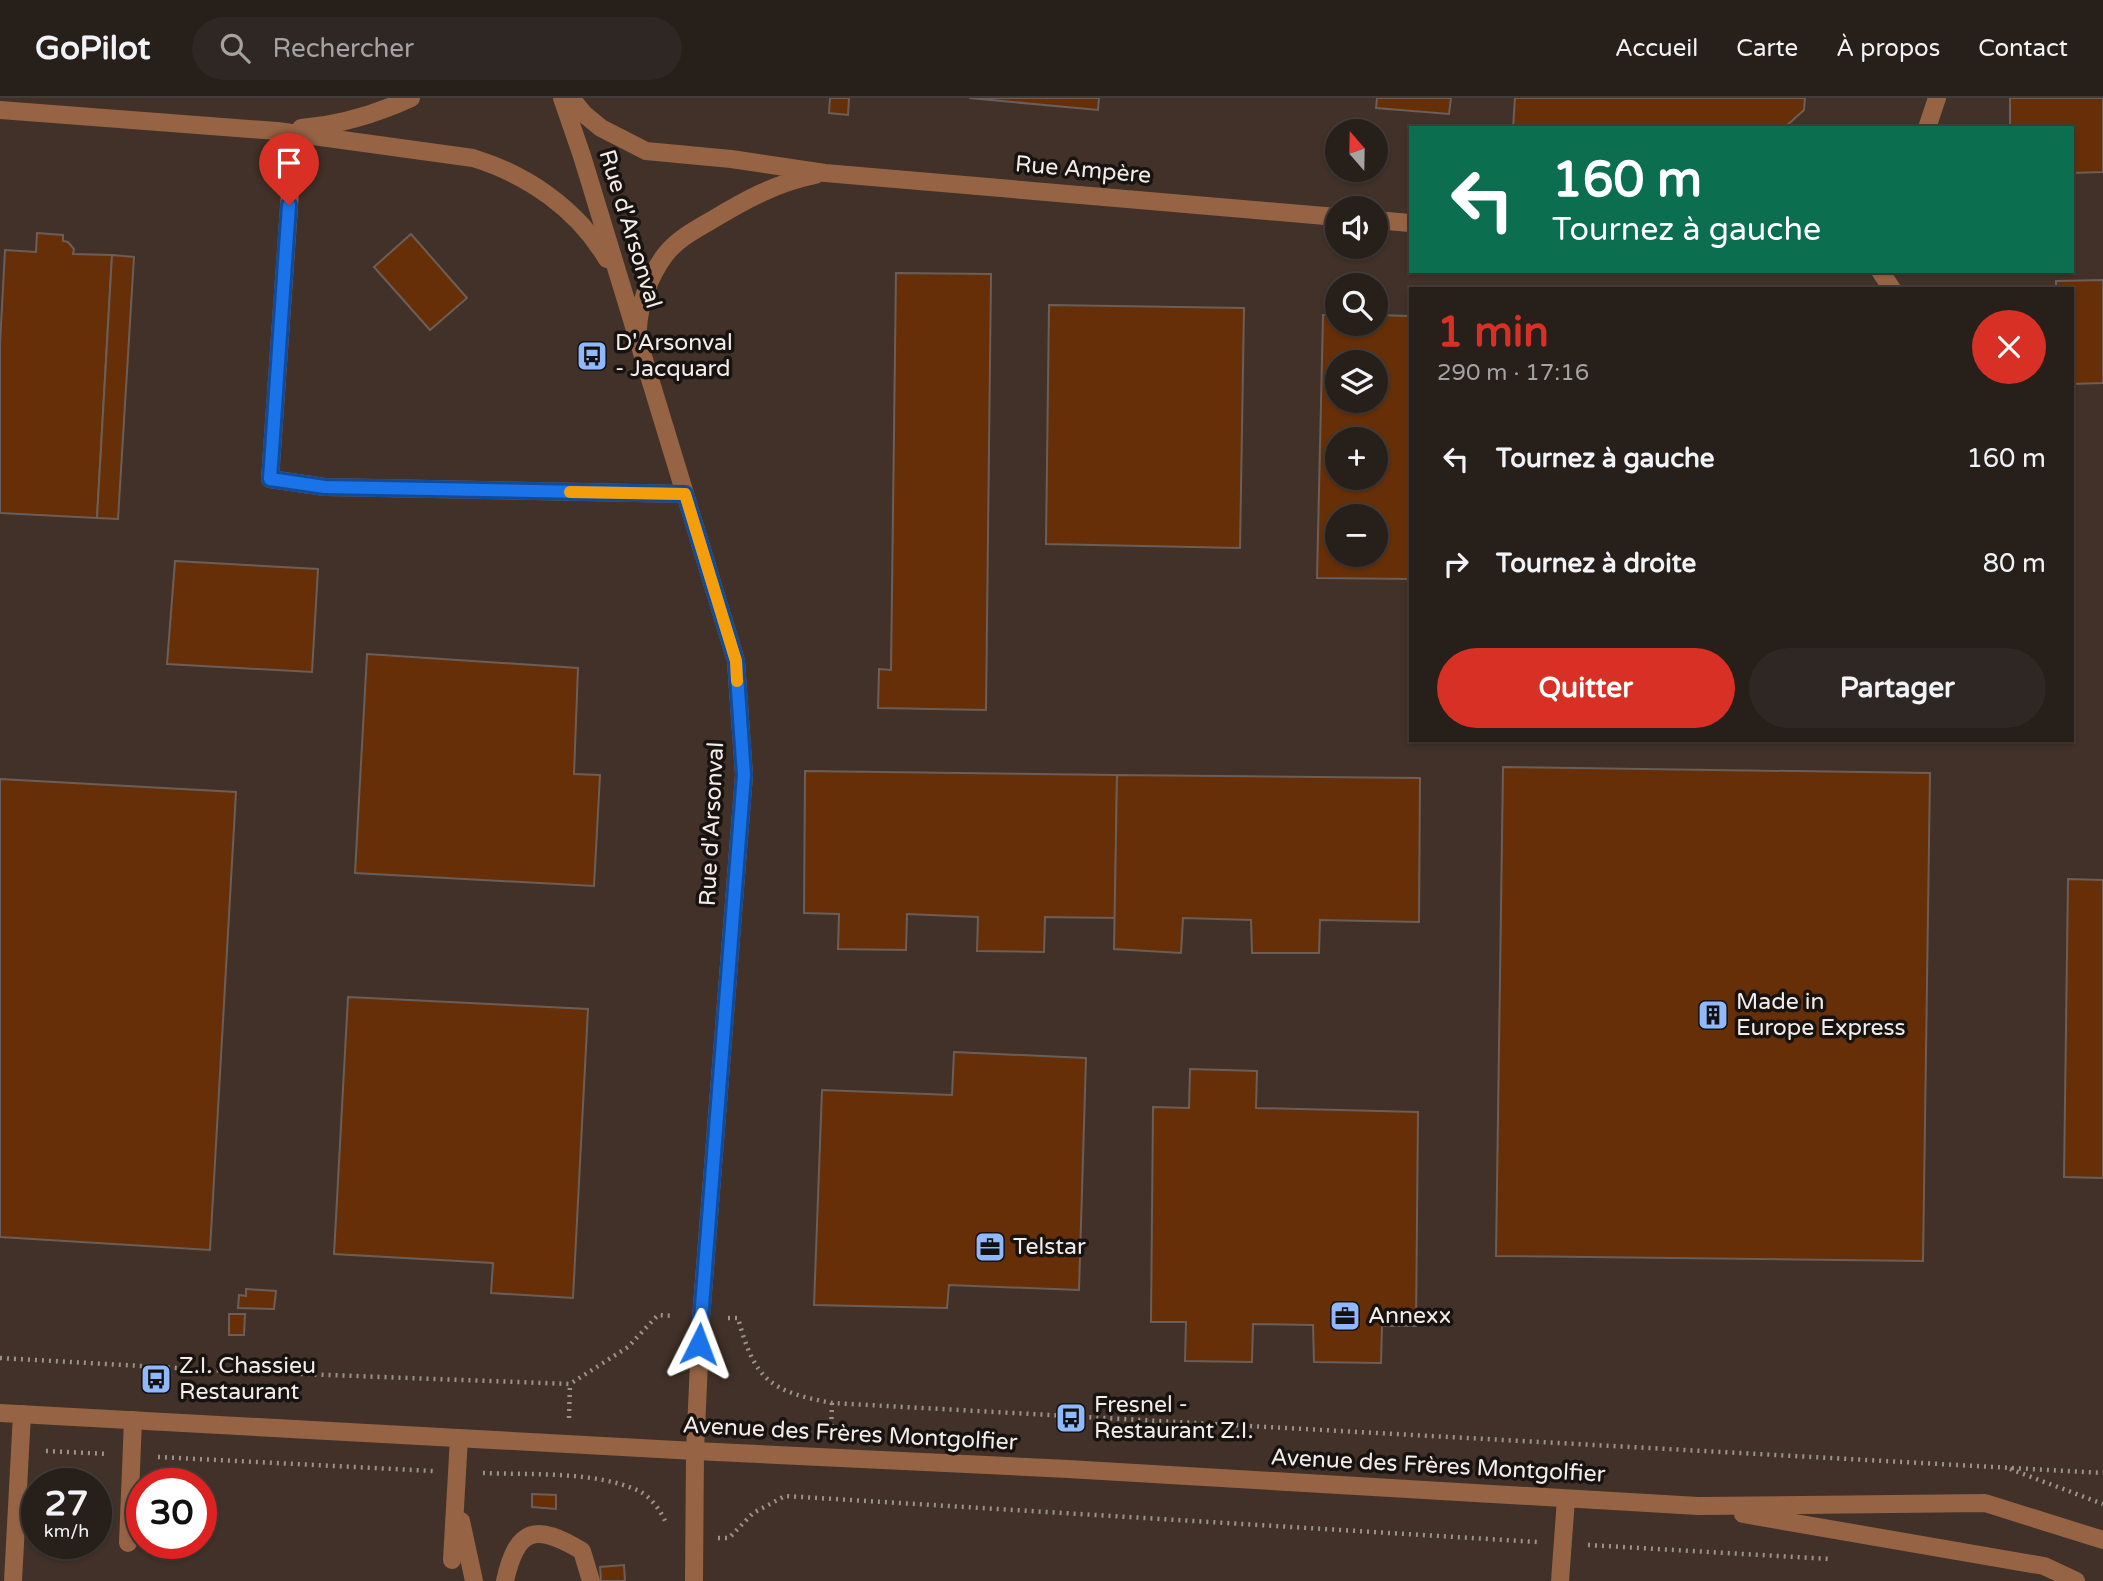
<!DOCTYPE html>
<html lang="fr">
<meta charset="utf-8">
<style>
body{margin:0;font-family:"Varela Round",sans-serif;background:#2e2723;color:#f1f3f6;height:100vh;display:flex;flex-direction:column;font-size:26px;white-space:nowrap}
*{box-sizing:border-box;margin:0}
p{font-size:23px;color:#a4a2a2}
.icon{flex:none;width:38px;height:38px;fill:none;stroke:currentColor;stroke-width:2;stroke-linecap:round;stroke-linejoin:round}
.map{position:relative;flex:1;overflow:hidden}
.sheet{position:absolute;left:1409px;top:189px;width:665px;height:455px;display:flex;flex-direction:column;background:#261f1a;border-radius:0px;box-shadow:0 2px 5px #0004,0 0 0 2px #423d39}
.sheet>*{flex:none}
.banner{position:absolute;left:1409px;top:28px;width:665px;height:147px;border-radius:0px;box-shadow:0 2px 5px #0004,0 0 0 2px #423d39;background:#0b6e4f;color:#fff;overflow:hidden}
.needle{width:46px;rotate:340deg}
.tools{position:absolute;left:1325px;top:21px;display:grid;gap:14px}
.tools a{display:grid;place-items:center;width:63px;height:63px;border-radius:50%;background:#261f1a;box-shadow:0 2px 5px #0004,0 0 0 2px #423d39;font-size:35px}
.speed{position:absolute;left:21px;top:1370px;display:flex;gap:14px;font-size:35px;font-weight:700;text-align:center}
.speed>*{display:grid;place-content:center;width:91px;height:91px;border-radius:50%;background:#261f1a;box-shadow:0 2px 5px #0004,0 0 0 2px #423d39;line-height:1}
.speed small{font-size:18px;font-weight:400}
.speed .limit{border:10px solid #d22;background:#fff;color:#111}
.pin{position:absolute;display:grid;place-items:center;width:60px;height:60px;color:#fff;margin:-72px -30px;border-radius:50% 50% 50% 0;rotate:-45deg;box-shadow:0 0 7px #0007}
.pin .icon{rotate:45deg}
.me{position:absolute;width:77px;margin:-38px;rotate:3deg;stroke-linejoin:round;filter:drop-shadow(0 0 5px #0008)}
.turn{display:flex;align-items:center;gap:24px;height:147px;padding:0 28px;font-size:32px}
.turn .icon{width:91px;height:91px;stroke-width:2.5}
.turn b{display:block;font-size:49px;line-height:60px}
.round{display:grid;place-items:center;flex:none;width:74px;height:74px;border-radius:37px;background:#2e2723}
.head{display:flex;align-items:center;justify-content:space-between;height:119px;padding:0 28px}
h1{font-size:42px;font-weight:800;line-height:52px;color:#d93025}
.action{display:flex;gap:14px;margin-top:auto;padding:14px 28px}
.action a{flex:1;height:80px;border-radius:42px;background:#d93025;color:#fff;font-size:28px;font-weight:800;line-height:80px;text-align:center}
.action a+a{background:#2e2723;color:#f1f3f6}
ul{padding:0;list-style:none}
li{display:flex;align-items:center;gap:21px;height:105px;padding:0 28px}
li div{flex:1}
li b{display:block;font-size:26px}
li em{font-style:normal}
header{display:flex;align-items:center;gap:42px;box-sizing:border-box;height:98px;padding:0 35px;background:#261f1a;border-bottom:2px solid #423d39}
header strong{font-size:33px}
nav{display:flex;gap:38px;margin-inline-start:auto;font-size:24px}
.search{width:490px;height:63px;background:#2e2723;display:flex;align-items:center;gap:18px;box-sizing:border-box;padding:0 24px;border-radius:38px;color:#a4a2a2;font-size:26px}
.map>svg:first-child{display:block}
.built{fill:#413128;fill-rule:evenodd}
.building{fill:#662f07;stroke:#6b5e58;stroke-width:2;fill-rule:evenodd}
.lines{fill:none;stroke-linecap:round;stroke-linejoin:round}
.path{stroke:#9b928d;stroke-width:4.5;stroke-dasharray:2 5;stroke-linecap:butt}
.minor{stroke:#966345;stroke-width:18}
.route-casing{stroke:#114b97;stroke-width:18}
.route{stroke:#1a73e8;stroke-width:12}
.slow{stroke:#f59e0b;stroke-width:12}
.labels{text-anchor:middle;dominant-baseline:central;stroke-width:7;stroke-linejoin:round;paint-order:stroke}
.street-label{font-size:23px;fill:#f4ece8;stroke:#171310}
.poi-label{font-size:23px;fill:#f4ece8;stroke:#171310;text-anchor:start}
</style>
<header>
<strong>GoPilot</strong>
<div class="search"><svg class="icon" aria-label="search" viewBox="0 0 24 24"><circle cx="10" cy="10" r="6"/><path d="M15 15l6 6"/></svg>Rechercher</div>
<nav><a>Accueil</a><a>Carte</a><a>À propos</a><a>Contact</a></nav>
</header>
<div class="map">
<svg width="2103" height="1483" viewBox="0 0 2103 1483">
<rect width="100%" height="100%" fill="#332923"/>
<!-- built -->
<path class="built" d="M0 0H2103V1483H0ZM1410 30H2072V173H1410ZM1337 33H1376V72H1337ZM1337 110H1376V149H1337ZM1337 187H1376V226H1337ZM1410 191H2072V642H1410ZM1337 264H1376V303H1337ZM1337 341H1376V380H1337ZM1337 418H1376V457H1337ZM37 1386H96V1446H37ZM142 1386H201V1446H142Z"/>
<!-- building -->
<g class="building">
<polygon points="830,0 849,0 848,17 829,15"/>
<polygon points="969,0 1099,0 1098,12"/>
<polygon points="1377,0 1451,0 1449,16 1376,10"/>
<polygon points="1515,0 1805,0 1804,12 1784,30 1513,30"/>
<polygon points="2010,0 2103,0 2103,74 2072,75 2072,30 2010,30"/>
<polygon points="37,135 63,137 63,143 68,144 74,151 73,156 112,157 97,420 0,415 0,246 5,152 36,154"/>
<polygon points="411,136 467,200 430,232 374,169"/>
<polygon points="112,157 134,159 118,421 97,420"/>
<polygon points="896,175 991,176 986,612 878,610 879,571 891,572"/>
<polygon points="2103,182 2103,285 2072,286 2072,191 2056,191 2056,183"/>
<polygon points="1049,207 1244,210 1240,450 1046,446"/>
<path d="M1323 217H1337V226H1376V217L1410 218V481L1317 480ZM1337 264H1376V303H1337ZM1337 341H1376V380H1337ZM1337 418H1376V457H1337Z"/>
<polygon points="175,463 318,471 312,574 167,566"/>
<polygon points="367,556 578,570 574,676 600,677 594,788 355,775"/>
<polygon points="1503,669 1930,675 1923,1163 1496,1158"/>
<polygon points="805,673 1117,677 1115,820 1045,819 1044,854 977,853 978,819 907,816 906,852 838,851 839,816 804,815"/>
<polygon points="1117,677 1420,680 1419,824 1320,822 1319,855 1252,855 1251,822 1183,820 1181,855 1114,851"/>
<polygon points="0,681 236,694 210,1152 0,1139"/>
<polygon points="2068,781 2103,782 2103,1080 2064,1079"/>
<polygon points="348,899 588,911 573,1200 491,1195 493,1165 334,1156"/>
<polygon points="954,954 1086,960 1079,1192 949,1187 947,1210 814,1207 822,992 952,997"/>
<polygon points="1190,971 1257,973 1256,1010 1418,1014 1416,1228 1382,1228 1381,1265 1314,1264 1313,1227 1253,1226 1252,1264 1185,1263 1186,1224 1151,1224 1153,1009 1189,1010"/>
<polygon points="246,1191 276,1193 274,1211 238,1210 239,1197 246,1198"/>
<polygon points="229,1216 245,1216 244,1237 229,1237"/>
<polygon points="532,1396 556,1397 556,1411 532,1409"/>
<polygon points="624,1467 625,1483 601,1483 600,1469"/>
</g>
<g class="lines">
<!-- path -->
<g class="path">
<path d="M728 1220H738C755 1282 769 1293 832 1305L2103 1375"/>
<polyline points="0,1260 248,1274 570,1286 628,1249 658,1217 674,1218"/>
<polyline points="569,1320 570,1286"/>
<polyline points="831,1335 832,1305"/>
<polyline points="46,1353 108,1356"/>
<polyline points="158,1359 433,1373"/>
<polyline points="2010,1371 2103,1406"/>
<path d="M483 1375C531 1377 596 1373 639 1393 651 1399 661 1413 666 1425"/>
<polyline points="718,1440 729,1440 753,1415 785,1398 1537,1444"/>
<polyline points="1588,1447 1830,1461"/>
</g>
<!-- minor -->
<g class="minor">
<polyline points="562,0 582,58 736,563 744,677 701,1220 695,1353 694,1483"/>
<polyline points="571,0 584,16 601,30 646,53 731,61 825,75 1337,119"/>
<path d="M0 12 277 33 473 60C528 77 577 111 607 161"/>
<path d="M301 30C340 27 376 16 411 0"/>
<polyline points="1927,30 1937,0"/>
<polyline points="277,33 291,80 270,381 325,389 685,396"/>
<polyline points="1376,122 1410,125"/>
<polyline points="1880,173 1892,191"/>
<path d="M638 231C639 206 650 177 665 157 677 141 695 132 712 122 745 102 776 85 815 77"/>
<polyline points="0,1315 695,1353 1068,1371 1698,1408 1985,1405 2103,1442"/>
<polyline points="1743,1416 2044,1468 2076,1483"/>
<polyline points="461,1423 474,1483"/>
<polyline points="128,1445 133,1322"/>
<polyline points="452,1462 459,1340"/>
<polyline points="13,1483 22,1316"/>
<path d="M505 1483C517 1429 536 1425 582 1453L591 1483"/>
<polyline points="1560,1483 1566,1401"/>
</g>
</g>
<g class="lines">
<!-- route casing -->
<g class="route-casing">
<polyline id="route" points="289,107 270,381 325,389 685,396 736,563 744,677 699,1246"/>
</g>
<!-- route -->
<use href="#route" class="route"/>
<!-- slow -->
<polyline class="slow" points="570,394 685,396 736,563 737,583"/>
</g>
<!-- icons -->
<defs>
<g id="bus-square" transform="scale(1.575)"><rect x="-9" y="-9" width="18" height="18" rx="4" fill="#90b8fd" stroke="#171310"/><path d="M-5-6H5V4H4V6H2V4H-2V6H-4V4H-5ZM-3.5-4V0h7V-4ZM-3.5 1.2v1.5H-2V1.2ZM2 1.2v1.5H3.5V1.2Z" fill="#111"/></g>
<g id="building-square" transform="scale(1.575)"><rect x="-9" y="-9" width="18" height="18" rx="4" fill="#90b8fd" stroke="#171310"/><path d="M-4-6H4V6H1V3H-1V6H-4ZM-2.5-4.3h1.7v1.8h-1.7ZM.8-4.3h1.7v1.8H.8ZM-2.5-1h1.7V.8h-1.7ZM.8-1h1.7V.8H.8Z" fill="#111"/></g>
<g id="office-square" transform="scale(1.575)"><rect x="-9" y="-9" width="18" height="18" rx="4" fill="#90b8fd" stroke="#171310"/><path d="M-6-3h4V-5.5h4V-3h4V5H-6ZM-1-4.5V-3h2v-1.5ZM-6 0V1H6V0Z" fill="#111"/></g>
</defs>
<g fill-rule="evenodd">
<use href="#bus-square" x="592" y="258"/>
<use href="#building-square" x="1713" y="917"/>
<use href="#office-square" x="990" y="1149"/>
<use href="#office-square" x="1345" y="1218"/>
<use href="#bus-square" x="156" y="1281"/>
<use href="#bus-square" x="1071" y="1320"/>
</g>
<g class="labels">
<!-- street labels -->
<g class="street-label">
<text transform="translate(1083 72) rotate(5)">Rue Ampère</text>
<text transform="translate(630 131) rotate(73)">Rue d'Arsonval</text>
<text transform="translate(712 726) rotate(-87)">Rue d'Arsonval</text>
<text transform="translate(850 1336) rotate(3)">Avenue des Frères Montgolfier</text>
<text transform="translate(1438 1368) rotate(3)">Avenue des Frères Montgolfier</text>
</g>
<!-- poi labels -->
<g class="poi-label">
<text x="615" y="245">D'Arsonval<tspan x="615" dy="26">- Jacquard</tspan></text>
<text x="1736" y="904">Made in<tspan x="1736" dy="26">Europe Express</tspan></text>
<text x="1013" y="1149">Telstar</text>
<text x="1368" y="1218">Annexx</text>
<text x="179" y="1268">Z.I. Chassieu<tspan x="179" dy="26">Restaurant</tspan></text>
<text x="1094" y="1307">Fresnel -<tspan x="1094" dy="26">Restaurant Z.I.</tspan></text>
</g>
</g>
</svg>
<div class="tools">
<a><svg class="needle" viewBox="-14 -14 28 28"><path d="M0-13l5 13h-10z" fill="#e53935"/><path d="M0 13l5-13h-10z" fill="#a4a2a2"/></svg></a>
<a><svg class="icon" aria-label="sound" viewBox="0 0 24 24"><path d="M4 9h4l5-4v14l-5-4H4zM17 9q2 3 0 6"/></svg></a>
<a><svg class="icon" aria-label="search" viewBox="0 0 24 24"><circle cx="10" cy="10" r="6"/><path d="M15 15l6 6"/></svg></a>
<a><svg class="icon" aria-label="layers" viewBox="0 0 24 24"><path d="M12 4l9 5-9 5-9-5zM3 14l9 5 9-5"/></svg></a>
<a>+</a>
<a>−</a>
</div>
<div class="speed"><div>27<small>km/h</small></div><div class="limit">30</div></div>
<div class="pin" style="left:289px;top:107px;background:#d93025"><svg class="icon" aria-label="arrive" viewBox="0 0 24 24"><path d="M6 21V4h12l-3 4 3 4H6"/></svg></div>
<svg class="me" style="left:699px;top:1246px" viewBox="-20 -20 40 40"><path d="M0-17L14 15 0 8-14 15z" fill="#1a73e8" stroke="#fff" stroke-width="4"/></svg>
<div class="banner">
<div class="turn"><svg class="icon" aria-label="left" viewBox="0 0 24 24"><path d="M17 20v-9H6M10 6l-5 5 5 5"/></svg><div><b>160 m</b>Tournez à gauche</div></div>
</div>
<section class="sheet">
<div class="head"><div><h1>1 min</h1><p>290 m · 17:16</p></div><a class="round" style="background:#d93025;color:#fff"><svg class="icon" aria-label="close" viewBox="0 0 24 24"><path d="M6 6l12 12M18 6L6 18"/></svg></a></div>
<ul>
<li><svg class="icon" aria-label="left" viewBox="0 0 24 24"><path d="M17 20v-9H6M10 6l-5 5 5 5"/></svg><div><b>Tournez à gauche</b></div><em>160 m</em></li>
<li><svg class="icon" aria-label="right" viewBox="0 0 24 24"><path d="M7 20v-9h11M14 6l5 5-5 5"/></svg><div><b>Tournez à droite</b></div><em>80 m</em></li>
</ul>
<div class="action"><a>Quitter</a><a>Partager</a></div>
</section>
</div>
